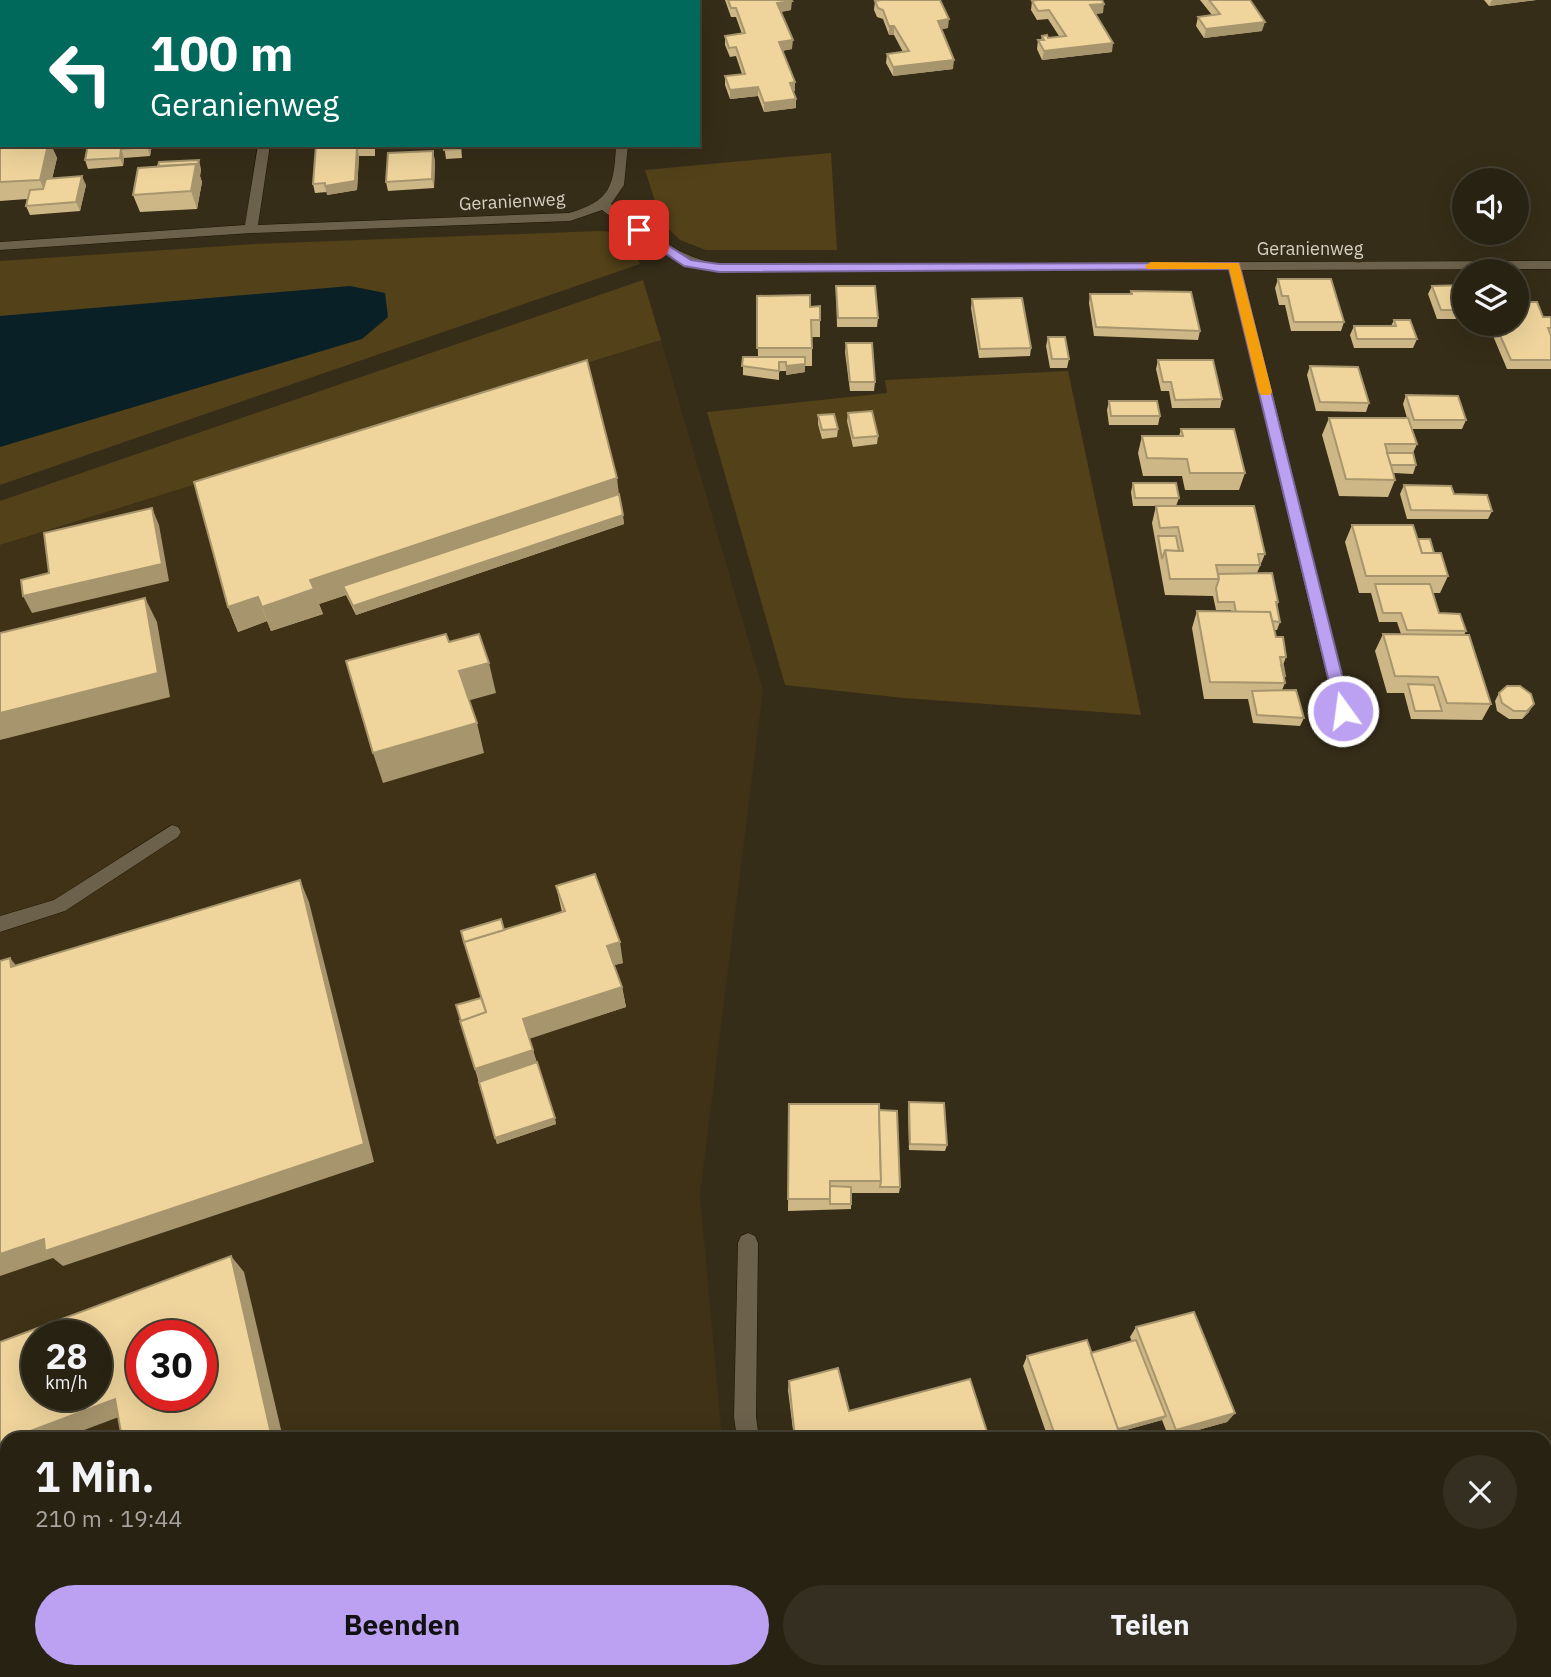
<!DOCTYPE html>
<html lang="de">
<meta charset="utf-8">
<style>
body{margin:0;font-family:"IBM Plex Sans",sans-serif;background:#342f20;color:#f1f3f6;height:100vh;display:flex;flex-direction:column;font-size:26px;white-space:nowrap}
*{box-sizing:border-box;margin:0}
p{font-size:23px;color:#a5a49f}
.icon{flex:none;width:38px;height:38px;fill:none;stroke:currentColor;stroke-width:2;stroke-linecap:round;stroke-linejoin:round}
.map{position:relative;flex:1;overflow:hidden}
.details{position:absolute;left:0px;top:1432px;width:1552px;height:247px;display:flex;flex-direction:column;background:#282212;border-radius:21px 21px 0 0;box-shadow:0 7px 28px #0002,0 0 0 2px #443f32}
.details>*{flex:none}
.banner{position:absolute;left:0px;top:0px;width:700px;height:147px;box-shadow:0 7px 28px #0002,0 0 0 2px #443f32;background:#00695c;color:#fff;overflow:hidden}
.fabs{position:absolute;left:1452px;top:168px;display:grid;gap:14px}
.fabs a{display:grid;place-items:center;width:77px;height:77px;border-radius:50%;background:#282212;box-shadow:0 7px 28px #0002,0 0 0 2px #443f32;font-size:35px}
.speed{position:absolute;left:21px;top:1320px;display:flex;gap:14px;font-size:35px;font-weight:700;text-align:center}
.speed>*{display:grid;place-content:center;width:91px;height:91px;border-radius:50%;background:#282212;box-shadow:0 7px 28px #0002,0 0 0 2px #443f32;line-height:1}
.speed small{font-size:18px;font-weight:400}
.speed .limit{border:10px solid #d22;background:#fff;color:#111}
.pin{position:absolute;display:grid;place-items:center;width:60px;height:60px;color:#fff;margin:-30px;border-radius:14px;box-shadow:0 4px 10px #0006}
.me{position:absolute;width:77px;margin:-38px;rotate:346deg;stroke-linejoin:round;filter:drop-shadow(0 0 5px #0008)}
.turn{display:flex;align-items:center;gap:24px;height:147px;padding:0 35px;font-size:32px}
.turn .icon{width:91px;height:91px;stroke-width:2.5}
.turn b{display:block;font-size:49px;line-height:60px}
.round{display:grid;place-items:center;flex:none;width:74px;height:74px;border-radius:37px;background:#342f20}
.head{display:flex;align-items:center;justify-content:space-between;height:119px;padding:0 35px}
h1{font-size:42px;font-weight:800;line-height:52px}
.primary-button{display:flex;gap:14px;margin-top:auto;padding:14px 35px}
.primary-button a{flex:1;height:80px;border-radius:42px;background:#bca0f2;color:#111;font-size:28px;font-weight:800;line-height:80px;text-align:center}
.primary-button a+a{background:#342f20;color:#f1f3f6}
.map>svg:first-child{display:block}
.built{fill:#3f3216;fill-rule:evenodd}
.green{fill:#524119}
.water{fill:#092027}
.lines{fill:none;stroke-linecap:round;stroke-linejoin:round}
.service-casing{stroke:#1e1502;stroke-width:1}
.minor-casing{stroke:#1e1502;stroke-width:1}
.service{fill:#6c614b;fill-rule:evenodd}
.minor{fill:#6c614b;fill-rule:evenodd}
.wall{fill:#ceb786}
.shaded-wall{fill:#a7956d}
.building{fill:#efd59c;stroke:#a7956d;stroke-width:2;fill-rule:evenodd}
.route{fill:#bca0f2;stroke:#7a689d;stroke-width:2}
.slow{fill:#f59e0b}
.labels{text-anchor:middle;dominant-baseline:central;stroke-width:7;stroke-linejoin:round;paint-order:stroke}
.far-street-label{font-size:18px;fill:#d7d1c4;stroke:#362d18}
</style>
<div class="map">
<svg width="1551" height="1677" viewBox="0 0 1551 1677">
<rect width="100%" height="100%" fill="#362d18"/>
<!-- built -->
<path class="built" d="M661 340 763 690 700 1195 722 1438H7V1671H744V1677H0V545ZM37 1335H96V1395H37ZM142 1335H201V1395H142Z"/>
<!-- green -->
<g class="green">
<polygon points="831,153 837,250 706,250 680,240 662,223 645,170"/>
<polygon points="598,231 618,232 633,247 640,264 0,485 0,261 255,244"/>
<polygon points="643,280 661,340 0,545 0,501"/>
<polygon points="1068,371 1141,715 904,698 785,685 707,412 887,393 885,380"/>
</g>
<!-- water -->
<polygon class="water" points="350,286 385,293 388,317 362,339 0,447 0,316"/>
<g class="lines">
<!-- service casing -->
<g class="service-casing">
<g id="service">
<polygon points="26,1671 50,1671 51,1677 27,1677"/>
<polygon points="141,1671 176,1671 173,1677 138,1677"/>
</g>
</g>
<!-- minor casing -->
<g class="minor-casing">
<g id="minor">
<polygon points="280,0 292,0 279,2"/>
<rect x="620" y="0" width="12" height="2"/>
<rect x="0" y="26" width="2" height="6"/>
<path d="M258 145H270L258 225 569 213C611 201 614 186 616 145H628L624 185 611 204C645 229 676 257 719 264L1551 261V269L1242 270 1351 711 1349 716H1337L1335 711 1229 270 719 272C672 265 639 238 602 210L570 221 251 233 0 250V242L245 225Z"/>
<polygon points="172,825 178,827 181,832 178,837 65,911 0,932 0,916 54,900"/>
<polygon points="748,1233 755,1236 758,1243 756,1417 759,1438 737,1438 734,1417 738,1243 741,1236"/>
<rect x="765" y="1671" width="24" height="6"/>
</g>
</g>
<!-- service -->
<use href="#service" class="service"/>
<!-- minor -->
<use href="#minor" class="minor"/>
</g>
<!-- wall -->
<g class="wall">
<polygon points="0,0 38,0 37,2 2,2 2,4 0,4"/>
<rect x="541" y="0" width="40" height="2"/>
<polygon points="725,0 791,0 791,10 781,12 792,49 782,51 795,82 795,91 793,91 796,108 764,112 758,96 730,99 725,85 725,76 742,74 736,56 730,57 725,45 725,36 742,34 736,17 731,17"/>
<polygon points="1200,0 1250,0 1262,31 1204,38 1196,26 1198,17 1212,15"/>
<polygon points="1484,0 1536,0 1489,6"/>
<polygon points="875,1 948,28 941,29 953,69 893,76 886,63 887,54 903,52 894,35 889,35 883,19 877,17 874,10"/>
<polygon points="1032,1 1103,13 1095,14 1112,52 1042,60 1037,49 1038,40 1041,40 1042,36 1048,38 1059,36 1048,19 1037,20 1031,10"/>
<rect x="0" y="32" width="2" height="55"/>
<polygon points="0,143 2,145 51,145 57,158 52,179 86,185 80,211 30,215 26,206 27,199 0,201"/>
<polygon points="88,145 152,145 150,156 124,158 123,166 88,169 85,160"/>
<polygon points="316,145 375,145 375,156 359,156 357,190 327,195 327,192 315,193 313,184"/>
<polygon points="444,145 461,145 462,158 446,159"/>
<polygon points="435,160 434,188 388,191 386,182"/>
<polygon points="201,169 200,176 202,182 197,209 140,212 133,195"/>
<polygon points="1278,279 1344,322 1341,331 1291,331 1285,305 1279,305 1275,288"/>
<polygon points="1465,285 1465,319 1437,319 1428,294 1432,286"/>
<polygon points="836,286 878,318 877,327 837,327"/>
<polygon points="1131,291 1200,331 1198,340 1094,336 1089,303 1090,294 1130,294"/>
<polygon points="757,296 810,307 820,306 820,337 812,337 812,366 805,366 805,372 786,375 786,371 779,371 779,380 743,375 743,357 758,357"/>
<polygon points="972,299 1031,348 1030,356 979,358 971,308"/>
<polygon points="1543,317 1551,317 1551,369 1507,369 1488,324 1517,324"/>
<polygon points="1394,320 1417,339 1413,348 1354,348 1350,335 1354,326 1391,326"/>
<polygon points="1048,337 1069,359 1067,368 1050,368 1046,346"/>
<polygon points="846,343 875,382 874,391 850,391 845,352"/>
<polygon points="1158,360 1222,399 1220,408 1172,408 1169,391 1161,391 1156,369"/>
<polygon points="1310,366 1369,403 1366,412 1316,411 1307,375"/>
<polygon points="1406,395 1466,420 1462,429 1412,429 1417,444 1413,453 1416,465 1413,474 1394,473 1395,480 1388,497 1339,496 1322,435 1329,418 1407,418 1403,404"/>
<polygon points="1109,401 1160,416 1158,425 1109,425 1107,410"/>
<polygon points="848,413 878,436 877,444 853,447 847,421"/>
<polygon points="818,415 838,429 837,437 822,439 818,424"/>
<polygon points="1181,429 1245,473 1239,490 1185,490 1182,476 1143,476 1138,453 1142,436 1179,436"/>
<polygon points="1133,483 1179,498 1176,506 1265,554 1257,573 1278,602 1277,606 1280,622 1277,630 1274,630 1275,635 1286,657 1283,665 1285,683 1282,690 1304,718 1300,726 1253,723 1248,699 1204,699 1192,628 1197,611 1231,612 1231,610 1216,610 1213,596 1165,595 1152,523 1156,506 1133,506 1131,492"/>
<polygon points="1404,485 1454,494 1492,511 1488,519 1407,519 1400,494"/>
<polygon points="619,494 624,524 356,615 346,595 319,604 323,614 271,631 267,621 238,632 228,607"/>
<polygon points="1352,525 1418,539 1434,553 1448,576 1440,593 1433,593 1439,613 1466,631 1464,635 1491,704 1482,720 1411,719 1404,693 1387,693 1375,651 1383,634 1401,634 1397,622 1379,622 1371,593 1359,593 1345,542"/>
<polygon points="1499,693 1529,712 1522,719 1509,719 1497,711 1495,701"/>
<polygon points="556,886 623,963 614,965 622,987 626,1007 529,1038 556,1124 497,1144 475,1069 481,998 504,930 562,912"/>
<polygon points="909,1102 947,1145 945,1151 909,1150 908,1109"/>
<polygon points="789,1104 879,1110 900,1187 899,1193 851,1193 851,1209 788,1211"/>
<polygon points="1136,1327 1235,1413 1227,1422 1169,1438 1162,1420 1119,1432 1122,1438 1048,1438 1023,1366 1027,1356 1091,1353 1132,1342 1130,1337"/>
<polygon points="789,1381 849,1411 989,1438 794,1438 788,1390"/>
<polygon points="986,1671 1159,1671 1162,1677 1122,1677 1120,1672 1107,1677 988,1677"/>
<polygon points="1206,1671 1267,1671 1247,1677 1208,1677"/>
</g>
<!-- shaded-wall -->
<g class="shaded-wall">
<polygon points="1492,0 1536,0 1489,6"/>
<polygon points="792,1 791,10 777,12 777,3"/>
<polygon points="1104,4 1103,13 1089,14 1090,5"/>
<polygon points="949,19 948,28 937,30 938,21"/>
<polygon points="1265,22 1262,31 1204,38 1206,29"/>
<rect x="889" y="26" width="5" height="9"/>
<polygon points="793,40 792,49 779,51 779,42"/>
<polygon points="1113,43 1112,52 1042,60 1044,51"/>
<polygon points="954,60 953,69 893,76 893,67"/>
<polygon points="795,82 795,91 790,92 790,83"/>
<polygon points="758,87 758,96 730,99 730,90"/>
<polygon points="796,99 796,108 764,112 764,103"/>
<polygon points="48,145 51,145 57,158 47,198 40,180"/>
<polygon points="147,145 152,145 150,156 147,147"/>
<polygon points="357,147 359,156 357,190 327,195 325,186"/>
<polygon points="121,149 124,158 123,166 120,158"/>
<polygon points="433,151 435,160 434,188 432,179"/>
<polygon points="199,160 201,169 200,176 202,182 197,209 191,191 196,164"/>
<polygon points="82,176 86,185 80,211 76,202"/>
<polygon points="805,364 805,372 786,375 786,366"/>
<polygon points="617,478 620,503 343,586 346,595 319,604 323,614 271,631 262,607 310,580"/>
<polygon points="152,508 159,525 169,581 32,613 23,596"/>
<polygon points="623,515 624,524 356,615 353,606"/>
<polygon points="258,597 267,621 238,632 228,607"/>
<polygon points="145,598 157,622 170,697 0,740 0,713"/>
<polygon points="489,663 496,693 467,701 459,671"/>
<polygon points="1534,704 1529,712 1522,719 1527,711"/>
<polygon points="477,723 484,753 383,783 373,753"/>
<polygon points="300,880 309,902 374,1162 63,1266 53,1258 0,1276 0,1254"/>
<polygon points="620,942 623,963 611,966 607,946"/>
<polygon points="10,958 26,978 11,967"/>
<polygon points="622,987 626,1007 529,1039 523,1019"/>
<polygon points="533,1050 539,1069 482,1088 475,1069"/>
<polygon points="555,1118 556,1124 497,1144 495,1138"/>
<polygon points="231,1256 244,1272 283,1438 272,1438"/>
<polygon points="115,1399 132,1412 63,1438 12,1438"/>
<polygon points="1235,1413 1227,1422 1169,1438 1176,1430"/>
<polygon points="1166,1416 1162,1420 1111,1434 1114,1430"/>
<polygon points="7,1440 7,1460 0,1463 0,1443"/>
<polygon points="1261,1671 1267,1671 1247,1677 1241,1677"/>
</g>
<!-- building -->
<g class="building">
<polygon points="333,0 389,0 389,2 332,2"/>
<polygon points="728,0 791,0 792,1 777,3 793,40 779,42 795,82 790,83 796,99 764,103 758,87 730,90 725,76 745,74 736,47 729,48 725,36 745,33 736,8 731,8"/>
<polygon points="881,0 940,0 949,19 938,21 954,60 893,67 887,54 909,51 894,26 889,26 883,10 878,8 875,1"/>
<polygon points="1038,0 1102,0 1104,4 1090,5 1113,43 1044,51 1038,40 1044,40 1042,36 1047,35 1048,38 1066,36 1049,10 1038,11 1032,1"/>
<polygon points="1209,0 1250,0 1265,22 1206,29 1198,17 1220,14"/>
<rect x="0" y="32" width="2" height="37"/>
<polygon points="0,143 2,143 2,145 48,145 40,180 0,182"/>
<polygon points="88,145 147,145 147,147 121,149 120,158 85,160"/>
<polygon points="316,145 373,145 372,147 357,147 355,181 325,186 325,183 313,184"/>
<polygon points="444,145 460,145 460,149 444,150"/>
<polygon points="433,151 432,179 386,182 388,153"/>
<polygon points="199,160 197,167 196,164 158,166 159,162"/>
<polygon points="196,164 191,191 133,195 138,168"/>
<polygon points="82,176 76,202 26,206 30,190 43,189 46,179"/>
<polygon points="1278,279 1331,279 1344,322 1294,322 1288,296 1282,296"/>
<polygon points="1465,285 1465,310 1441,310 1432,286"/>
<polygon points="836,286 875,286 878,318 838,318"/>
<polygon points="1131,291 1191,292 1200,331 1096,327 1090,294 1132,294"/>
<polygon points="810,295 810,307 820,306 820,320 811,320 812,348 757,348 757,296"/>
<polygon points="1022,298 1031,348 980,349 972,299"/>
<polygon points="1517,302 1537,302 1543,317 1551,317 1551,328 1548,328 1551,336 1551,360 1511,360 1495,324 1517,324"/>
<polygon points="1394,320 1410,320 1417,339 1357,339 1354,326 1396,326"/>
<polygon points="1048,337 1065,337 1069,359 1052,359"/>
<polygon points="846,343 872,343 875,382 850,382"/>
<polygon points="743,357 805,357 805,364 786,366 786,362 779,362 779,371 742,366"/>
<polygon points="587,360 617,478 310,580 314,589 262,607 258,597 228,607 194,482"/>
<polygon points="1158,360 1213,360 1222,399 1175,400 1171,382 1163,382"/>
<polygon points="1310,366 1358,367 1369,403 1320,402"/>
<polygon points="1406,395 1458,396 1466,420 1414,420"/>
<polygon points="1109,401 1157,401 1160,416 1111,416"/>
<polygon points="872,411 878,436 853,438 848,413"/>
<polygon points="834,414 838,429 822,430 818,415"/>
<polygon points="1329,418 1408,418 1417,444 1385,444 1395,480 1346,479"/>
<polygon points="1181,429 1234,429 1245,473 1190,473 1187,459 1147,458 1142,436 1183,436"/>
<polygon points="1387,453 1413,453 1416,465 1391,465"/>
<polygon points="1133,483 1176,483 1179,498 1135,498"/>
<polygon points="1404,485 1451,486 1454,494 1487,495 1492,511 1411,510"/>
<polygon points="619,494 623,515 353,606 343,586"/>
<polygon points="1156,506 1254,506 1265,554 1258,554 1260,565 1216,565 1219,579 1170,579 1165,550 1183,551 1178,527 1160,528"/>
<polygon points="152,508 162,564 23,596 21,580 49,573 44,533"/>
<polygon points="1352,525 1413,525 1422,553 1441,553 1448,576 1366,576"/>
<polygon points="1158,536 1176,536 1179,551 1165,550 1162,559"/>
<polygon points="1418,539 1430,539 1434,553 1422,553"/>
<polygon points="1272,573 1278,602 1276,602 1280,622 1272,621 1270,612 1236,612 1234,602 1218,602 1216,588 1219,579 1218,574"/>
<polygon points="1375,584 1430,584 1439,613 1460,614 1466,631 1407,630 1401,613 1383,613"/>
<polygon points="145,598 158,673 0,713 0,633"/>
<polygon points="1197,611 1270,612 1276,637 1283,637 1286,657 1280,657 1285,683 1210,682"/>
<polygon points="446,634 449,642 479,634 489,663 459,671 477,723 373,753 346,661"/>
<polygon points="1383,634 1469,635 1491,704 1447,703 1438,677 1395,676"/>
<polygon points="1281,665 1283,665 1285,676 1284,676"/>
<polygon points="1408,684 1434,685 1442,711 1415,711"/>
<polygon points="1507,686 1520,686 1531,694 1534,704 1527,711 1514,711 1502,703 1499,693"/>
<polygon points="1296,690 1304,718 1257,715 1252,691"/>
<polygon points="595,874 620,942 607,946 622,987 523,1019 533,1050 475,1069 460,1021 486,1012 464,942 565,911 556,886"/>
<polygon points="300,880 364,1144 45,1251 44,1239 0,1254 0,961 10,958 11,967"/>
<polygon points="501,919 504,930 464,942 461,931"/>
<polygon points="481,998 486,1012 461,1021 456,1005"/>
<polygon points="537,1062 555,1118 495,1138 479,1082"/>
<polygon points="909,1102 944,1103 947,1145 910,1144"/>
<polygon points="789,1104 879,1104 881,1181 830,1181 830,1199 788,1199"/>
<polygon points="879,1110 897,1111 900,1187 880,1187 881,1181"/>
<polygon points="830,1186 851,1187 851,1204 830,1204"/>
<path d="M231 1256 272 1438H122L115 1399 12 1438H7V1440L0 1443V1342ZM37 1335H96V1395H37ZM142 1335H201V1395H142Z"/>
<polygon points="1194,1312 1235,1413 1176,1430 1136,1327"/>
<polygon points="1087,1340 1122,1438 1056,1438 1027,1356"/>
<polygon points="1136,1340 1166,1416 1118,1429 1091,1353"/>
<polygon points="838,1368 849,1411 970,1379 989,1438 795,1438 789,1381"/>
<polygon points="373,1671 410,1671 411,1677 360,1677"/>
<polygon points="992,1671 1100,1671 1102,1677 994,1677"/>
<polygon points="1100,1671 1119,1671 1104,1677 1102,1677"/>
<polygon points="1124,1671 1159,1671 1162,1677 1126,1677"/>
<polygon points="1216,1671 1261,1671 1241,1677 1218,1677"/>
</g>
<!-- route -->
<polygon class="route" points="639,227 691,260 719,264 1239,263 1351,711 1349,715 1338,715 1336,711 1229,269 719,272 684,266 635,233 634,230"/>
<!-- slow -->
<polygon class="slow" points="1151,262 1239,263 1272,392 1270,395 1261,395 1259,392 1229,269 1147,269 1145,266"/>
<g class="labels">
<!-- far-street labels -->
<g class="far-street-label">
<text transform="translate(512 201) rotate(-3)">Geranienweg</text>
<text x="1310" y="248">Geranienweg</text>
</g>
</g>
</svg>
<div class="fabs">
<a><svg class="icon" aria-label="sound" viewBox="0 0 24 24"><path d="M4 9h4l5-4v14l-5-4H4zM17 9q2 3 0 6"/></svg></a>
<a><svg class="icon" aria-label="layers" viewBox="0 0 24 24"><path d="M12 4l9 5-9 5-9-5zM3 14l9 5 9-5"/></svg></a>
</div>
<div class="speed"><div>28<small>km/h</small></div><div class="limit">30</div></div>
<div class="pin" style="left:639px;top:230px;background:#d93025"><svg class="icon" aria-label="arrive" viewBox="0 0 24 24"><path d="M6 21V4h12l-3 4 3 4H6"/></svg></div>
<svg class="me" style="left:1343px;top:711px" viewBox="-20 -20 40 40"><circle r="17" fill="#bca0f2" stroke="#fff" stroke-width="3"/><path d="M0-11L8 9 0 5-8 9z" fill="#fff"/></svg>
<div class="banner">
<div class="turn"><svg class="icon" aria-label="left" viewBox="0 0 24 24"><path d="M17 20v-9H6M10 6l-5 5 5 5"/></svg><div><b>100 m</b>Geranienweg</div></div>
</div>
<section class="details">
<div class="head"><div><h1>1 Min.</h1><p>210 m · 19:44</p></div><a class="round"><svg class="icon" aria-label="close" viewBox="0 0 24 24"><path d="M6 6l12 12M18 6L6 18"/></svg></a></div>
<div class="primary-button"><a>Beenden</a><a>Teilen</a></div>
</section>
</div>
